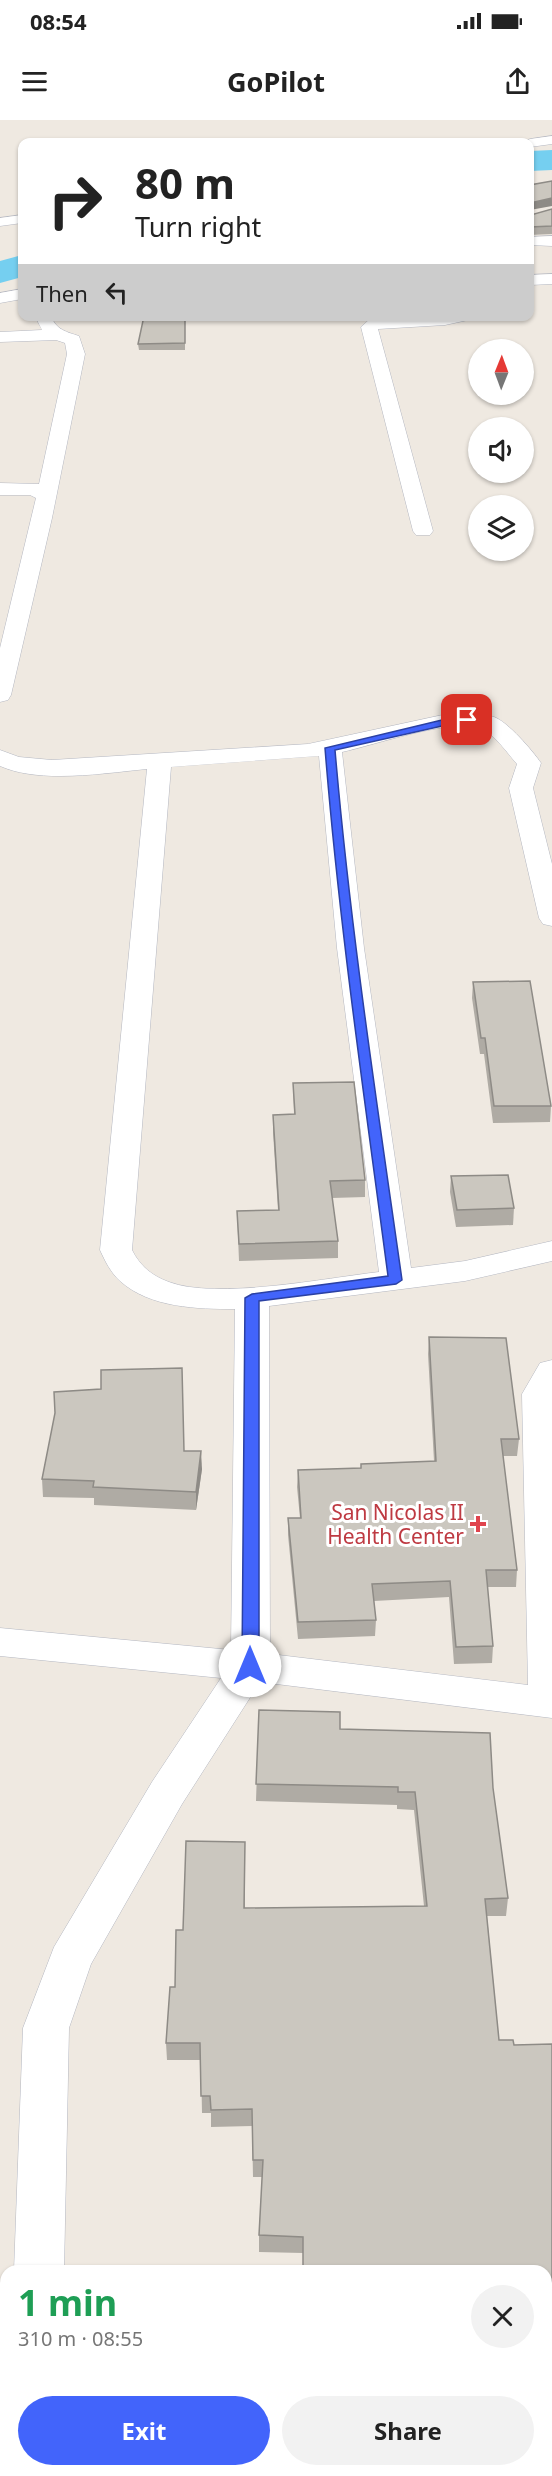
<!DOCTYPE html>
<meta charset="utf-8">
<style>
body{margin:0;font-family:"Noto Sans",sans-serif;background:#f2f2f2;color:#222;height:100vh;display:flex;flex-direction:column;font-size:22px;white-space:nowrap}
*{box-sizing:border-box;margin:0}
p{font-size:20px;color:#767676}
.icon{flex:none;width:33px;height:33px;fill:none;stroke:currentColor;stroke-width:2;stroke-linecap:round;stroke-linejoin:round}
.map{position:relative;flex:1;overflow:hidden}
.sheet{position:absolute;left:0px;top:2145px;width:552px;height:212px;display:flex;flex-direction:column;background:#fff;border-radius:18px 18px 0 0;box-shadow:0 2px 4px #0004}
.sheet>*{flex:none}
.guide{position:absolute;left:18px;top:18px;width:516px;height:183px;border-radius:12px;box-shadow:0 2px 4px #0004;background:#fff;color:#222;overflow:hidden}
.needle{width:39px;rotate:1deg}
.buttons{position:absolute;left:468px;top:219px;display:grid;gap:12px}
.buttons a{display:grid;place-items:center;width:66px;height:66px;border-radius:50%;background:#fff;box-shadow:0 2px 4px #0004;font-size:30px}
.pin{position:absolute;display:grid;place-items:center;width:51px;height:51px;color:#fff;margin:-26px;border-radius:12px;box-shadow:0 3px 9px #0006}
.me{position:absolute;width:66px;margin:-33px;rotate:0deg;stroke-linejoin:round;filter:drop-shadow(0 0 4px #0008)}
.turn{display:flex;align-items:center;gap:21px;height:126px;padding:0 18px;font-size:27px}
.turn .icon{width:78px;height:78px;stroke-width:2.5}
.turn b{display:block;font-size:42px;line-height:51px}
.then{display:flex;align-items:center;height:57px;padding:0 18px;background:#0003;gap:12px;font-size:22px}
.round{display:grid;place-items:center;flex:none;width:63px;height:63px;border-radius:32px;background:#f2f2f2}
.headline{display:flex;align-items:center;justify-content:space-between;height:102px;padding:0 18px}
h1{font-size:36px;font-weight:700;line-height:45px;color:#1e9e55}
.button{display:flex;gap:12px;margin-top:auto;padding:12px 18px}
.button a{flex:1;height:69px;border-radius:36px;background:#4264fb;color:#fff;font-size:24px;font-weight:700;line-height:69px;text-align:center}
.button a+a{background:#f2f2f2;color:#222}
.status{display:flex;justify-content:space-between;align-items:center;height:42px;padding:0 30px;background:#fff;direction:ltr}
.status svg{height:16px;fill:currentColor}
header{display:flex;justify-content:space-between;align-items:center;height:78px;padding:0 18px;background:#fff;font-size:27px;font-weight:700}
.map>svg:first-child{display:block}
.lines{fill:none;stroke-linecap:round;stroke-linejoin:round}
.river{fill:#75cff0;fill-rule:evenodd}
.minor-casing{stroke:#b4b7c1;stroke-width:1}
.minor{fill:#fff;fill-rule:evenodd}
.wall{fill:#afaba4}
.shaded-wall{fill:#8e8b86}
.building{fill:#cbc7bf;stroke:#8e8b86;stroke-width:1.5}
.route{fill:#4264fb;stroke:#2b41a3;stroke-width:1.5}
.health-dot{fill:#e0444e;stroke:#fff;stroke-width:2}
.labels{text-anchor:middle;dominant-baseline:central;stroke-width:6;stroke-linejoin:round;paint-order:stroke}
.health-label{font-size:21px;fill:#be3a42;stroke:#fff;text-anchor:end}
</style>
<div class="status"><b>08:54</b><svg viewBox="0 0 49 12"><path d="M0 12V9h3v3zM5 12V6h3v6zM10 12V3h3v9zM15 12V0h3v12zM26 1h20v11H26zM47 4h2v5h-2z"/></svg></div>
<header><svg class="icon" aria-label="menu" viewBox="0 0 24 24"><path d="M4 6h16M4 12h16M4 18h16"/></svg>GoPilot<svg class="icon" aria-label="share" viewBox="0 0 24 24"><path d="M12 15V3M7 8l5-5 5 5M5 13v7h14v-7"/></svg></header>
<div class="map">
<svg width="552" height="2356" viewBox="0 0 552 2356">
<rect width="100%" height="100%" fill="#efe9e1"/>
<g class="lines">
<!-- river -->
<g class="river">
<polygon points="552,30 552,50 530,51 530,31"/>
<polygon points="22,135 22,157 0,163 0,141"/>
</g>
<!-- minor casing -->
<g class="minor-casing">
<g id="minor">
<polygon points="552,16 552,24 530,27 530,22 524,22 530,19"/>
<polygon points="22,95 22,103 0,106 0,98"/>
<polygon points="552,116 552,126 530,125 530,117"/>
<polygon points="552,154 552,164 530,165 530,155"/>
<polygon points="22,169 22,179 0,183 0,173"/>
<path d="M35 196H51C56 210 67 212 79 216L85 234 52 398 11 575 8 580 0 582V528L36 378 30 375H0V363L39 364 67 234 65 223 56 220 0 222V212L42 210Z"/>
<polygon points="470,196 468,200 445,205 378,209 433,411 430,415 416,415 413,411 361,207 371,198 377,197"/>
<path d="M452 593C466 593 481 592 494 597 508 602 532 630 541 643L533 668 552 744V806L543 804 539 798 509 668 517 644C507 633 494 613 480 608 450 598 375 625 342 632L364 828 411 1148 465 1141 552 1121V1141L465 1161 269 1186 270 1534 528 1565 522 1274 540 1243 552 1240V1598L260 1562 182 1684 91 1844 69 1908 64 2151H14L23 1908 54 1827 152 1662 221 1558 0 1536V1508L231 1530 235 1189C198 1189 150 1188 120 1161 111 1153 105 1141 100 1130L147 649C105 653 40 664 0 646V630L19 637 52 640 308 624ZM319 636 337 828 379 1152C326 1158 216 1180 169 1162 152 1156 140 1146 132 1130L171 647Z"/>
<rect x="22" y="2350" width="52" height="6"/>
</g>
</g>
<!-- minor -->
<use href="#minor" class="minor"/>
</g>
<!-- wall -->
<g class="wall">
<polygon points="552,89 552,114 530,115 531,95"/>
<polygon points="185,196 185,230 139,230 138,224"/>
<polygon points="473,862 551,986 550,1002 493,1003 484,934 480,934 472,878"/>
<polygon points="293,963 365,1060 365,1077 332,1078 338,1121 338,1138 239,1141 237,1091 278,1090 273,1012 273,995 294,994"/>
<polygon points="451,1056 514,1088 513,1105 456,1107 450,1072"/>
<polygon points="429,1217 519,1319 517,1336 503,1336 517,1450 516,1467 487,1467 493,1526 492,1543 454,1544 449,1477 374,1481 376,1500 375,1516 298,1519 288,1415 288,1398 300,1398 297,1367 298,1350 361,1348 361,1344 434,1341 428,1234"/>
<polygon points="55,1293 184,1331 202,1349 196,1390 94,1385 94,1378 43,1377 42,1359"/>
<polygon points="259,1590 340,1592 340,1609 490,1613 493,1668 508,1778 506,1796 487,1796 499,1920 513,1920 514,1925 552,1924 552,2356 336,2356 335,2350 546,2350 546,2151 303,2151 303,2133 259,2132 259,2115 262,2057 253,2057 252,2006 211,2007 211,1993 202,1993 201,1940 167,1940 166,1923 170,1867 175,1867 176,1810 183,1810 186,1721 245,1722 245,1788 424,1786 414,1690 397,1689 397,1685 256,1681"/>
</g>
<!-- shaded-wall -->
<g class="shaded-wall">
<polygon points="552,78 552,86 530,90 530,83"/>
<polygon points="201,1331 202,1349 196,1390 196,1372"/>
<polygon points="32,2350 34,2350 34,2356 31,2356"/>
</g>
<!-- building -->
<g class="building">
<polygon points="552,61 552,78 530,83 530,65"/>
<polygon points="552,89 552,106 530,107 530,109 530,94 531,95"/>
<polygon points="144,196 185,196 185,223 138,224"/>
<polygon points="530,861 551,986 494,986 485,918 481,918 473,862"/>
<polygon points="354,962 365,1060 330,1061 338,1121 239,1124 237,1091 279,1090 273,995 295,994 293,963"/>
<polygon points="508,1055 514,1088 457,1090 451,1056"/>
<polygon points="429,1217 506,1218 519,1319 501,1319 517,1450 486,1450 493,1526 456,1527 450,1461 372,1464 376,1500 298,1502 288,1398 301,1398 298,1350 361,1348 361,1344 436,1341"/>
<polygon points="182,1248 184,1331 201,1331 196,1372 93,1367 94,1361 42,1359 55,1293 54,1272 101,1269 101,1250"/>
<polygon points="259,1590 340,1592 340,1609 490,1613 493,1668 508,1778 485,1779 499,1920 513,1920 514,1925 552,1924 552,2356 339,2356 338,2350 546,2350 546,2151 303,2151 303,2117 259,2115 263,2040 253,2040 252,1989 211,1990 210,1976 201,1976 200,1923 166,1923 170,1867 175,1867 176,1810 183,1810 186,1721 245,1722 244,1788 427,1786 415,1672 398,1672 398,1667 256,1664"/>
<polygon points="0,2192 6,2192 6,2350 32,2350 31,2356 0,2356"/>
</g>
<!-- route -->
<path class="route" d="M467 597 472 600 470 602 442 606 335 630C350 807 377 984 402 1160L396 1164 259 1181V1546L256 1550H245L242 1546 245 1178 252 1174 388 1156C365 981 339 805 325 628L442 600Z"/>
<!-- markers -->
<path class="health-dot" d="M475 1395h6v6h6v6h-6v6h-6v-6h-6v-6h6z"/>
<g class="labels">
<!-- health labels -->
<g class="health-label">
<text x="464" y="1392">San Nicolas II<tspan x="464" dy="24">Health Center</tspan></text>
</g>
</g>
</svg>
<div class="buttons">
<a><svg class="needle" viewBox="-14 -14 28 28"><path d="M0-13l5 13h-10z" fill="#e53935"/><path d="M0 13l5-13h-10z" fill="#767676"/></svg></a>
<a><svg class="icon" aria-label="sound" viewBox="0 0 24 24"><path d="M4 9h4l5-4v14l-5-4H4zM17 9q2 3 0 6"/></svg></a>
<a><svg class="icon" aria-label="layers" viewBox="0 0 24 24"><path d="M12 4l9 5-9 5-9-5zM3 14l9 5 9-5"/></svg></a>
</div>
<div class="pin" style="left:467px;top:600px;background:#d93025"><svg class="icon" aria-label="arrive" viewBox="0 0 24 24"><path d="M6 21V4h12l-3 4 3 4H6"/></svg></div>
<svg class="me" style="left:250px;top:1546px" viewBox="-20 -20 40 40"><circle r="19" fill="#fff"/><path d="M0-13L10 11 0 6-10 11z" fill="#4264fb"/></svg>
<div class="guide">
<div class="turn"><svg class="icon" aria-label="right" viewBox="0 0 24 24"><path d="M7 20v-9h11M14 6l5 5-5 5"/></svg><div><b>80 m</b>Turn right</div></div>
<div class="then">Then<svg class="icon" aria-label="left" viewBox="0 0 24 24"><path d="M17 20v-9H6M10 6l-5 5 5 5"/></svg></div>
</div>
<section class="sheet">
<div class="headline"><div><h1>1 min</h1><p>310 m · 08:55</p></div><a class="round"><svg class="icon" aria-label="close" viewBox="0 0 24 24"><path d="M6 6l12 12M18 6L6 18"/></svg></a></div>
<div class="button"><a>Exit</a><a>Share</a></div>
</section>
</div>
